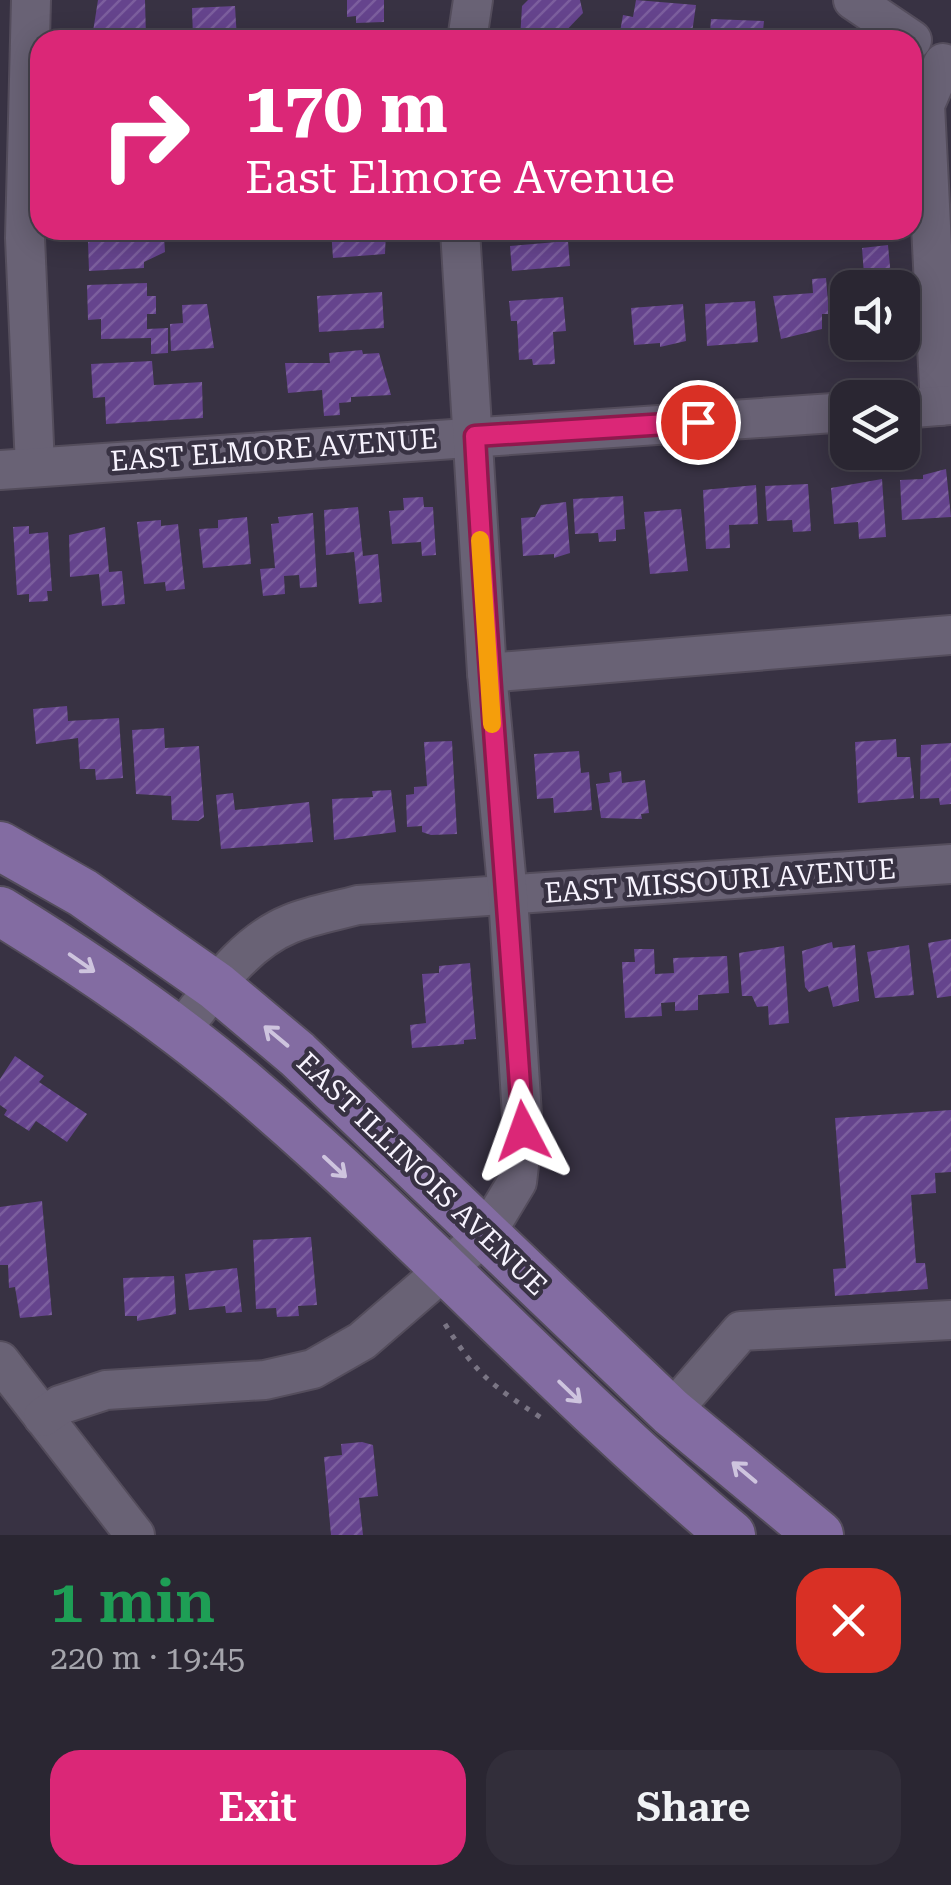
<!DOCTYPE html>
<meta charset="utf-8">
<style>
body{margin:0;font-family:"Roboto Serif",serif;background:#322e3a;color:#f1f3f6;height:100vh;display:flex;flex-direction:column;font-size:38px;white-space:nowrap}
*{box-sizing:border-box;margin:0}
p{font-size:32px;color:#a5a5ac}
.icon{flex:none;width:55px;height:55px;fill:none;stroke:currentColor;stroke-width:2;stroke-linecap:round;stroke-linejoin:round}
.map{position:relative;height:1535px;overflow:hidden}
.panel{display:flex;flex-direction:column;background:#2a2632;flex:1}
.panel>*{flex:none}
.hud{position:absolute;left:30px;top:30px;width:892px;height:210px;border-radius:30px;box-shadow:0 5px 25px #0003,0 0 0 2px #46434d;background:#db2777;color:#fff;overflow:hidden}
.fabs{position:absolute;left:830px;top:270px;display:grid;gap:20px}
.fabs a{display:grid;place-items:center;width:90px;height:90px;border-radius:20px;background:#2a2632;box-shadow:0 5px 25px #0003,0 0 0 2px #46434d;font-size:50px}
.pin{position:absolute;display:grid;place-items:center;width:85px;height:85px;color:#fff;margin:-42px;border:5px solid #fff;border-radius:50%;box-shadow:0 2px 10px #0007}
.me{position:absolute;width:110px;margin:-55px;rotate:356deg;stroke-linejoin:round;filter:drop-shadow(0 0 8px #0008)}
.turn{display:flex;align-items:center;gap:35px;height:210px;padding:0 50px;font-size:45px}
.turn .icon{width:130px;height:130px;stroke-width:2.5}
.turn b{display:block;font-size:70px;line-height:85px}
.round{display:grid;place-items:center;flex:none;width:105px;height:105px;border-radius:30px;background:#322e3a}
.overview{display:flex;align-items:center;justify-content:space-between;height:170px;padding:0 50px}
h1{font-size:60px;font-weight:600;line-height:75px;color:#1e9e55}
.primary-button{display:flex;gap:20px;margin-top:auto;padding:20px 50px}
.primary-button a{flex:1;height:115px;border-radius:30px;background:#db2777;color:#fff;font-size:40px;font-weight:600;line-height:115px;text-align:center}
.primary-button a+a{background:#322e3a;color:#f1f3f6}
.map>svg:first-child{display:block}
.building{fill:url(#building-hatch)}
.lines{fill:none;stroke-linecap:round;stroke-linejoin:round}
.minor-casing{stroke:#544d5c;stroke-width:42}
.major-casing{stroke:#544d5c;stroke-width:52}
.path{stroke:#7a7584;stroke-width:5;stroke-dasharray:5 8;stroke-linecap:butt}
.minor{stroke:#696275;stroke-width:38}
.major{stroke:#836ca2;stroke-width:48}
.oneway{stroke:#cec4de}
.route-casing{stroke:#8e194d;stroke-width:25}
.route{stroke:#db2777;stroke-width:18}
.slow{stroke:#f59e0b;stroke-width:18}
.labels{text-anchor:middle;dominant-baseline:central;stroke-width:9;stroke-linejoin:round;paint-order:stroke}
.street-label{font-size:28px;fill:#f7f3fe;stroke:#383243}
</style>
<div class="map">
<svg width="951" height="1535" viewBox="0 0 951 1535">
<defs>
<pattern id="building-hatch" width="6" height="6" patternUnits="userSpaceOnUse" patternTransform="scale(2.5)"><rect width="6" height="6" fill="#65448d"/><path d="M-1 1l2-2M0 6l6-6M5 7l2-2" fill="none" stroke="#7c5f9e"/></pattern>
</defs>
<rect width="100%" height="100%" fill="#383243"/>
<!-- building -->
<g class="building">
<polygon points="98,0 145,0 146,37 92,38"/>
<polygon points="347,0 384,0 384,22 356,23 356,16 347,17"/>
<polygon points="528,0 580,0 583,13 560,37 520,40 522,6"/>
<polygon points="636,0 696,5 691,40 620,32 623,15 633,17"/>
<polygon points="235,6 237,40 193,38 192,8"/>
<polygon points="711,19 764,21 762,40 703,40 704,32 710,33"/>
<polygon points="97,230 141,230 141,237 164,236 165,252 144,262 144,268 89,271 88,242 98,242"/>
<polygon points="331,230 386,230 385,254 333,258"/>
<polygon points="568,241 570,266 512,271 510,246"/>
<polygon points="888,245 892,288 865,288 862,248"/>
<polygon points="826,278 829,314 822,314 822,329 781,339 773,296 813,293 812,279"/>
<polygon points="147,283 147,296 156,296 156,314 147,314 147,329 168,328 168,353 151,354 151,338 101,339 101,319 88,320 87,285"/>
<polygon points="382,292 384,328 319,332 317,296"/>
<polygon points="848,292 848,335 839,336 837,314 844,313 842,293"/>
<polygon points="563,297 566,331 553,332 555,364 533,365 532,359 519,360 517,321 511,321 509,301"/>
<polygon points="755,301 758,342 707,346 705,304"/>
<polygon points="207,304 214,348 171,351 170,324 183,323 182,305"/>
<polygon points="683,304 686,341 660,347 660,343 634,345 631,308"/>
<polygon points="362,350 363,354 379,353 391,395 351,397 351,402 339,403 340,415 324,416 322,390 288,393 285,363 330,363 329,353"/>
<polygon points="152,361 154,385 202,382 203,418 106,424 105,397 93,398 91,364"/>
<polygon points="946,469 951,517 902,520 900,480 923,479 923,475"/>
<polygon points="882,479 886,537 859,539 858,522 834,524 831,488"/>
<polygon points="808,484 811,531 793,532 792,520 767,521 765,486"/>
<polygon points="756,485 758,524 729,525 730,548 706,549 703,490"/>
<polygon points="623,496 625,529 616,530 616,541 599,542 598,533 575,534 573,499"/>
<polygon points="423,497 424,507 433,507 436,555 422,556 421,542 392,544 389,511 404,510 403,498"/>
<polygon points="566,502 570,553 554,558 554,554 523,556 521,518 535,517 541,505"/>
<polygon points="358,507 363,556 378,554 382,602 359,604 354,552 326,555 324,510"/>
<polygon points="681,509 688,571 650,574 644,512"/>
<polygon points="313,513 317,587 300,588 299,575 284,576 285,594 263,596 260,569 275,568 271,524 279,523 278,517"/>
<polygon points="247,517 251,564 203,568 199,529 218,528 218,520"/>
<polygon points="161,520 161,526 178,524 185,589 166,591 165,582 144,584 137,522"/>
<polygon points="29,526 29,534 48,532 52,591 47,591 48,601 29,602 29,594 17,595 13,527"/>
<polygon points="105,527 109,572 122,571 125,604 102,606 99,574 70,577 69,535"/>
<polygon points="67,706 68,721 119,718 123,778 96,780 95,769 80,769 78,738 36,744 33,709"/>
<polygon points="164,728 165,748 199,746 204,817 198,821 172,820 171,796 136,794 132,730"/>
<polygon points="896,739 897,757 910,757 914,798 858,803 855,742"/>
<polygon points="452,741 457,834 431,835 422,832 422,826 407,827 406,795 414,794 414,787 427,786 424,742"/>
<polygon points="951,743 951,804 940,805 939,798 920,799 921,745"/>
<polygon points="579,751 581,773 589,772 592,810 554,813 553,798 537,799 534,754"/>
<polygon points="621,771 622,783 645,780 649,813 641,814 642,819 601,818 596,784 610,782 609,773"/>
<polygon points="391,790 396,832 334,840 332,799 373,797 372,791"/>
<polygon points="233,793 235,810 309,802 313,842 221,849 216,795"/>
<polygon points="951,939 951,996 937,998 928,943"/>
<polygon points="832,942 833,948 855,945 859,1001 833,1007 828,986 809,992 805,987 802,951"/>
<polygon points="909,945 914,995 875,998 867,952"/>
<polygon points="784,946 789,1023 769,1025 768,1006 757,1007 752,996 742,996 739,953"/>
<polygon points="634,949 654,949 655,974 674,973 673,958 727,956 729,993 698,995 698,1010 675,1011 675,1002 661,1003 662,1016 625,1018 622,962 635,962"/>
<polygon points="470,963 476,1039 464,1040 464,1044 412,1048 410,1025 426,1023 422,974 439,973 439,966"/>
<polygon points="15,1056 44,1076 39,1082 87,1114 67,1142 36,1121 29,1131 4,1115 7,1110 0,1105 0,1079"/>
<polygon points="951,1110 951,1172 935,1173 936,1193 911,1195 916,1263 925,1263 928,1289 835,1296 833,1269 846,1268 835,1118"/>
<polygon points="42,1201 52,1315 20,1318 15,1287 9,1288 8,1265 0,1265 0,1207"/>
<polygon points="311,1237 317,1305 298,1306 299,1316 277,1317 276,1308 256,1309 253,1240"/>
<polygon points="237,1268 242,1312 226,1313 225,1306 189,1310 185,1274"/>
<polygon points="174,1276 176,1314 137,1321 137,1316 125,1316 123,1278"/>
<polygon points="362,1442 373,1445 378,1496 359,1498 363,1535 331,1535 324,1457 342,1455 341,1444"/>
</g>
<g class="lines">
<!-- minor casing -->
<g class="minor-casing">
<g id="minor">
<polyline points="31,0 25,238 35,467"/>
<polyline points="853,0 912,40"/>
<polyline points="467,40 473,0"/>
<polyline points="940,406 925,105 943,63"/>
<polyline points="902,409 951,405"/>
<polyline points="0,470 848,412"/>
<polyline points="487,673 951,635"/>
<path d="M179 1033C211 993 241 944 290 924 311 915 336 911 358 905L951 864"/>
<polyline points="0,1361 135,1535"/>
<polyline points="671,1412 741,1331 951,1320"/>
<polyline points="43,1417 60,1405 106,1390 265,1380 313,1369 362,1341 485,1235 517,1182 523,1131 508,896 487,673 460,230"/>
</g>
</g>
<!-- major casing -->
<g class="major-casing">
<g id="major">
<polyline points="0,846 83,893 216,986 297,1054 671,1412 819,1535"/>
<path d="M0 911C88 965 175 1024 253 1092 418 1233 564 1395 731 1535"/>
</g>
</g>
<!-- path -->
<path class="path" d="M445 1324C477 1376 493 1386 543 1419"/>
<!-- minor -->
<use href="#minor" class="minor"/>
<!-- major -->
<use href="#major" class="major"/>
</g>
<!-- one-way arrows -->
<defs><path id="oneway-shaft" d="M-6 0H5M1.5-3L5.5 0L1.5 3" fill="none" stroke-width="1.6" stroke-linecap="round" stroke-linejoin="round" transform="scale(2.5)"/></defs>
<g class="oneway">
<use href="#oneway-shaft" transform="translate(82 963) rotate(35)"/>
<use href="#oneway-shaft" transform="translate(276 1036) rotate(-140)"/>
<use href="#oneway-shaft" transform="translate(335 1167) rotate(43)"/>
<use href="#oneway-shaft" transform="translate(570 1392) rotate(44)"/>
<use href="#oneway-shaft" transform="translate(744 1472) rotate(-140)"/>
</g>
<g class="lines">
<!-- route casing -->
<g class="route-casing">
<path id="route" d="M523 1131C508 899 487 668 475 436L698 422"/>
</g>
<!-- route -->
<use href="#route" class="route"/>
<!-- slow -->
<polyline class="slow" points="480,540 492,724"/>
</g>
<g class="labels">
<!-- street labels -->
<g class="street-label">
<text transform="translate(274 450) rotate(-4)">EAST ELMORE AVENUE</text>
<text transform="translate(720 881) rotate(-4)">EAST MISSOURI AVENUE</text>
<text transform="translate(422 1174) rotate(44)">EAST ILLINOIS AVENUE</text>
</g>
</g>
</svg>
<div class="fabs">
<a><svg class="icon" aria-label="sound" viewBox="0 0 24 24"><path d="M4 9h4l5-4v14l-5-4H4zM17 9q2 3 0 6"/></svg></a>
<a><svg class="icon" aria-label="layers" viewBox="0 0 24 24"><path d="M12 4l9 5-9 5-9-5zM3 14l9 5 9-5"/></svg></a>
</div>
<div class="pin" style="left:698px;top:422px;background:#d93025"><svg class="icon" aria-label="arrive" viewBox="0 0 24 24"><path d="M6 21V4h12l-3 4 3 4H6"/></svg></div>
<svg class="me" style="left:523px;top:1131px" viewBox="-20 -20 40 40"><path d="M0-17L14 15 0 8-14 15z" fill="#db2777" stroke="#fff" stroke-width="4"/></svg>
<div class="hud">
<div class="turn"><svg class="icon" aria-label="right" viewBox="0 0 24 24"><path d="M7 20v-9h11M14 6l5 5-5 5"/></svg><div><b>170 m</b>East Elmore Avenue</div></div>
</div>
</div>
<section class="panel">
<div class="overview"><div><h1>1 min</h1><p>220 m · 19:45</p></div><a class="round" style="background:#d93025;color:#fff"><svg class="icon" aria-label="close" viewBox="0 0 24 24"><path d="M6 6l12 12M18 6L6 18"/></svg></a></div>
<div class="primary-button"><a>Exit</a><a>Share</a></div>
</section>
